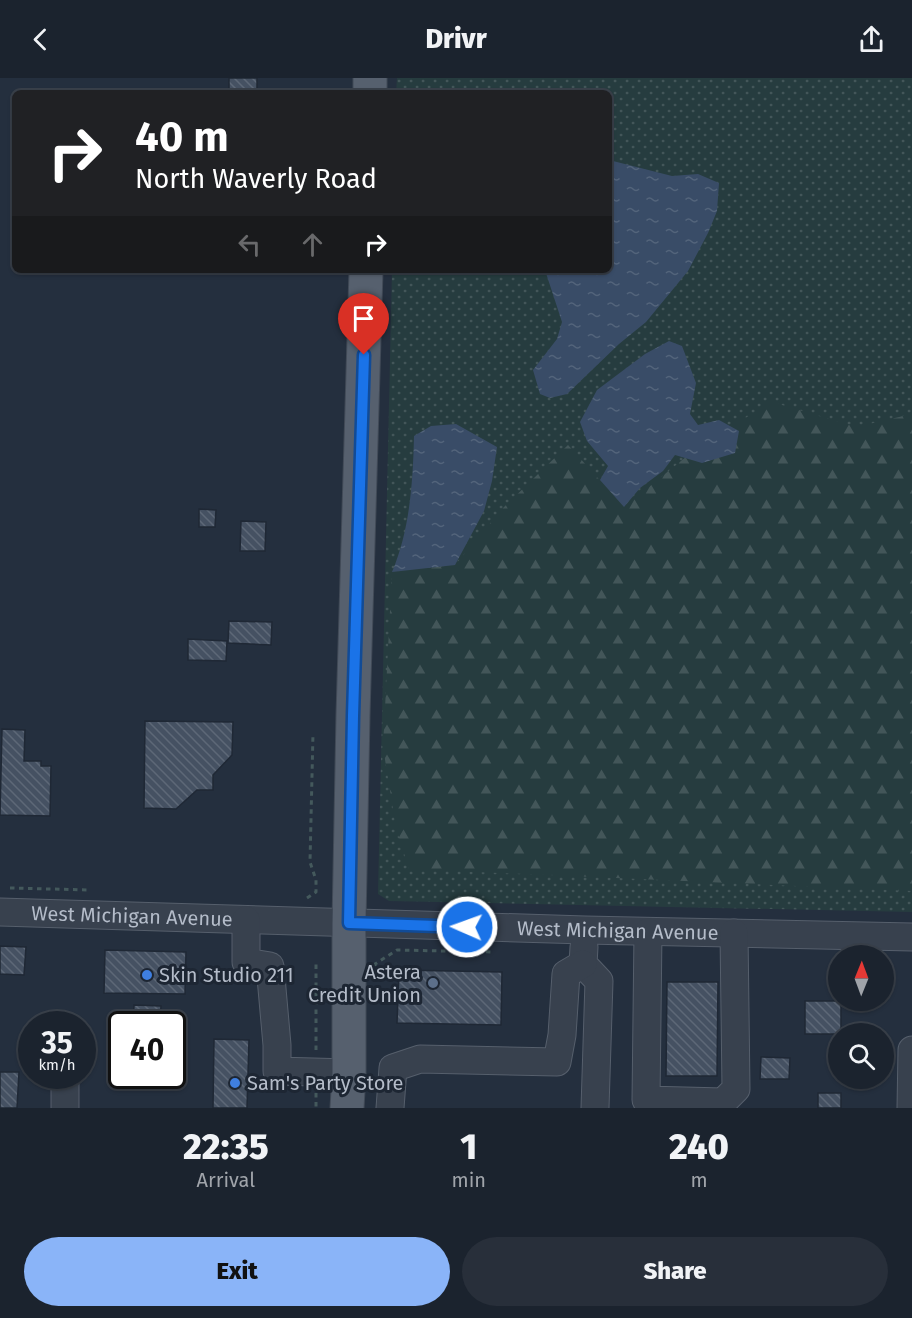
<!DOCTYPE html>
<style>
body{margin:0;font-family:"Fira Sans",sans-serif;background:#282f3a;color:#f1f3f6;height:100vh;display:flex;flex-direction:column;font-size:22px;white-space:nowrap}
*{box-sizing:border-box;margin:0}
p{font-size:20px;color:#a0a4aa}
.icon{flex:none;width:33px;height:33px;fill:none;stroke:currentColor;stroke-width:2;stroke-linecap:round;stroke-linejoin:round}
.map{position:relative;height:1030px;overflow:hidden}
.panel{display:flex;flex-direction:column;background:#1b232e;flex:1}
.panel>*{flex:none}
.top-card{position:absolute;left:12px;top:12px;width:600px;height:183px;border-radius:9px;box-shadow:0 2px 4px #0004,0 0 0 2px #39404a;background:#202124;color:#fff;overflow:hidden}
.needle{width:39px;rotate:1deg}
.buttons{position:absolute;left:828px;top:867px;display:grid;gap:12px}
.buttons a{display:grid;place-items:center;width:66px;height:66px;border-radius:50%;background:#1b232e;box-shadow:0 2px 4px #0004,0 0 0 2px #39404a;font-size:30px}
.speed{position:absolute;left:18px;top:933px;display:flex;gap:12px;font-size:30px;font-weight:700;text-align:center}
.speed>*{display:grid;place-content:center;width:78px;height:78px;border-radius:50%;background:#1b232e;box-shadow:0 2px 4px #0004,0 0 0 2px #39404a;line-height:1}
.speed small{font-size:15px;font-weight:400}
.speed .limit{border:3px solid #111;border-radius:9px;background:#fff;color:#111}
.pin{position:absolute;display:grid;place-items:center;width:51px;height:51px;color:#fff;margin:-62px -26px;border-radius:50% 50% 50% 0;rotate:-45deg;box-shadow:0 0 6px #0007}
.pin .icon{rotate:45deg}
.me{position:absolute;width:66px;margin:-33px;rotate:272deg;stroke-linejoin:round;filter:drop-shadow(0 0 4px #0008)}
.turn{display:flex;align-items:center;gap:21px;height:126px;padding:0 24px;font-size:27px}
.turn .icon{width:78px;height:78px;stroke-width:2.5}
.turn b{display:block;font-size:42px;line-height:51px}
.lanes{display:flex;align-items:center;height:57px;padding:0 24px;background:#0003;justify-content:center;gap:30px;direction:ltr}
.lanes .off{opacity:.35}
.eta{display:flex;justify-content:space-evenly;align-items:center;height:102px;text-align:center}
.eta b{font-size:36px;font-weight:800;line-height:42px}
.primary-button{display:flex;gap:12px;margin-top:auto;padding:12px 24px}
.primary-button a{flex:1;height:69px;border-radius:36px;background:#8ab4f8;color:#111;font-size:24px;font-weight:800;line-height:69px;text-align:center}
.primary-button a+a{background:#282f3a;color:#f1f3f6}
header{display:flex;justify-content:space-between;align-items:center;height:78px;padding:0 24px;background:#1b232e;font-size:27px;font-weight:800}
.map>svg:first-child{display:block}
.green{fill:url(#green-dots)}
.forest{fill:url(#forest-firs)}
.water{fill:url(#water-ripples)}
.building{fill:url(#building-back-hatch);stroke:#1f2835;stroke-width:1.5}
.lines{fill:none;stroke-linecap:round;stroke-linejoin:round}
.minor-casing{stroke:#565f6c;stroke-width:29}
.major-casing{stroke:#414a57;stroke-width:35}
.path{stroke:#44595c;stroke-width:3;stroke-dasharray:4.5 4.5;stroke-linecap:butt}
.minor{stroke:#38414e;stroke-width:27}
.major{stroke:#56606e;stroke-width:33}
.route-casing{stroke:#114b97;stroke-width:15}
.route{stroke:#1a73e8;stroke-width:10}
.shop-dot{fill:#3f7fe0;stroke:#1d2633;stroke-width:2}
.service-dot{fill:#5c6f8a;stroke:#1d2633;stroke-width:2}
.labels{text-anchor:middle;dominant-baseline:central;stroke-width:6;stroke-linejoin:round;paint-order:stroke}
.street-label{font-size:20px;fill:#b4bcc9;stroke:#1d2633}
.poi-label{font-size:20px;fill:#b4bcc9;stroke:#1d2633;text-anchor:start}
</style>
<header><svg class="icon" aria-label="back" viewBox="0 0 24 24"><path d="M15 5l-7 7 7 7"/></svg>Drivr<svg class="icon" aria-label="share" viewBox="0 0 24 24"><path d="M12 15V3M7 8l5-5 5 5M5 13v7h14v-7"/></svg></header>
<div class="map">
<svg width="912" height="1030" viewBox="0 0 912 1030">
<defs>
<pattern id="green-dots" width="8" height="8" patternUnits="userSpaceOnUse" patternTransform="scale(1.5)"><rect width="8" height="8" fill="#263c3f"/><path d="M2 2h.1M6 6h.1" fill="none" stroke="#435659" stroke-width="1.8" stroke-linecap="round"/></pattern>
<pattern id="forest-firs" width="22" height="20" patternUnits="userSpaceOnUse" patternTransform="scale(1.5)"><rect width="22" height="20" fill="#263c3f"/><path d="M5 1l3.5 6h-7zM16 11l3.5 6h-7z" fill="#435659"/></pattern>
<pattern id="water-ripples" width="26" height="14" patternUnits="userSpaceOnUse" patternTransform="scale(1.5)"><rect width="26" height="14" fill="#394c67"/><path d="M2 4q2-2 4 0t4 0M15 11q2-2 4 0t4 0" fill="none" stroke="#53647b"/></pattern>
<pattern id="building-back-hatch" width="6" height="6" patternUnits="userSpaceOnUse" patternTransform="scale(1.5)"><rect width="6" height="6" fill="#455162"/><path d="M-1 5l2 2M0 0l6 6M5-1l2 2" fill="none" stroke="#5d6877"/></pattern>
</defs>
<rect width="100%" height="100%" fill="#242f3e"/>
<!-- green -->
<polygon class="green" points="397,0 912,0 912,834 389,823 378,816 392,192 609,192 609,15 396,15"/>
<!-- forest -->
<polygon class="forest" points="772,324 856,349 912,336 912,813 409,791 396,750 383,669 392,494 455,487 504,429 568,367 624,429 702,366"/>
<!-- water -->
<g class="water">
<polygon points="609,82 672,98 698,96 719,105 717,133 708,155 688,193 646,244 619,266 567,316 550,320 540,316 533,292 557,261 562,244 545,192 609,192"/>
<polygon points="669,263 682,268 696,305 690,336 698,347 719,342 739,353 735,375 702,385 675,377 663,393 640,410 624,429 600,402 608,388 587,363 580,344 597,312 645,276"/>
<path d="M456 346 497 369 492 403 484 433 455 487 392 494C410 452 413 403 414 358L431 348Z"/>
</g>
<!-- building -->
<g class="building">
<rect x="229" y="0" width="28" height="15"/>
<polygon points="199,431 216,432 215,449 199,449"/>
<polygon points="241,443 266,444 265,473 240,473"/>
<polygon points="229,543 272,544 271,567 228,565"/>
<polygon points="188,561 227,563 226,583 188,582"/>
<polygon points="145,643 233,644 232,677 213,697 213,712 197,712 176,731 144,730"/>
<polygon points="2,651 25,652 24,683 41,683 41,688 51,688 50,738 0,737"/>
<polygon points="0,868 26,869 24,897 0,896"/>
<polygon points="105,872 186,874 185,916 104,915"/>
<polygon points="399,892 502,894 501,947 397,945"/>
<polygon points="667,904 718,904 717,998 666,998"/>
<rect x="805" y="923" width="36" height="33"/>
<polygon points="134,927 161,928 160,946 133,946"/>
<polygon points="214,961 249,962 247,1030 213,1030"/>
<polygon points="761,979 790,980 789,1001 760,1001"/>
<polygon points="0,994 19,994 17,1030 0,1030"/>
<rect x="818" y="1015" width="23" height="15"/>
</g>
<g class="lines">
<!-- minor casing -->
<g class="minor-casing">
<g id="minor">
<path id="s1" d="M0 834 585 852 912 859"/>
<polyline points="246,842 246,884 270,888 277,967 277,993 349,995"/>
<polyline points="648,854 646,1022 723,1024 736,1011 734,855"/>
<polyline points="584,869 583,886 599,903 595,1030"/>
<polyline points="65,1030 65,998"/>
<polyline points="390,1030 393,990 420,981 557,984 562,957 566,896 583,886"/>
<polyline points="911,1030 912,972"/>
</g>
</g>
<!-- major casing -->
<g class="major-casing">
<g id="major">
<polyline points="370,15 370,0"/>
<polyline points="347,1030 349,995 349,845 353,637 366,192"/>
</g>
</g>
<!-- path -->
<g class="path">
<polyline points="10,810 91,812"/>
<polyline points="307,820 316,814 316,802 310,784 313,655"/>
<polyline points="375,888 375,886 397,872 492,874"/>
<polyline points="316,972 316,884"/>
<polyline points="316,1015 316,1030"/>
</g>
<!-- minor -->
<use href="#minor" class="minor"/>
<!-- major -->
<use href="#major" class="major"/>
</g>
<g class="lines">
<!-- route casing -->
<g class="route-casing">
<polyline id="route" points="364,277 353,638 349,845 467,849"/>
</g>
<!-- route -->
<use href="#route" class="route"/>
</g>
<!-- markers -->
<g class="shop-dot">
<circle cx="147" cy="897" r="6"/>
<circle cx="235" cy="1005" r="6"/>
</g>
<circle class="service-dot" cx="433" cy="905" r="6"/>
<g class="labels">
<!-- street labels -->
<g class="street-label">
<text stroke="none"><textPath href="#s1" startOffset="132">West Michigan Avenue</textPath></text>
<text stroke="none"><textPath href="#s1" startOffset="618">West Michigan Avenue</textPath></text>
</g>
<!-- poi labels -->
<g class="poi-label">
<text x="421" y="894" text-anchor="end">Astera<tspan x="421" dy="23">Credit Union</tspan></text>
<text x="159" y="897">Skin Studio 211</text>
<text x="247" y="1005">Sam's Party Store</text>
</g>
</g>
</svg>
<div class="buttons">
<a><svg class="needle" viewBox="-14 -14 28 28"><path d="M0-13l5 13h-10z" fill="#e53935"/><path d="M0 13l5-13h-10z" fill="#a0a4aa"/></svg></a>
<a><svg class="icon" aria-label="search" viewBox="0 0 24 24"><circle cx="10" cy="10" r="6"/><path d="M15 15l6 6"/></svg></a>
</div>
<div class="speed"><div>35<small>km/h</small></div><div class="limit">40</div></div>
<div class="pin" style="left:364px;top:277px;background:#d93025"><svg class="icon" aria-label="arrive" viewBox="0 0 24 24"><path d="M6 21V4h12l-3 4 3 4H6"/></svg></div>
<svg class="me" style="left:467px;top:849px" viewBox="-20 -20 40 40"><circle r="17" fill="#1a73e8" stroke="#fff" stroke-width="3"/><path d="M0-11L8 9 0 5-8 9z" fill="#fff"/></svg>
<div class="top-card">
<div class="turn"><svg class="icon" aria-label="right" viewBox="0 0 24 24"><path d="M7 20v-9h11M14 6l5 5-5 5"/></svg><div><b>40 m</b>North Waverly Road</div></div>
<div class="lanes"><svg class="icon off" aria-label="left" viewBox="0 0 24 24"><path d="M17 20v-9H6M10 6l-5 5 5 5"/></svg><svg class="icon off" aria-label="ahead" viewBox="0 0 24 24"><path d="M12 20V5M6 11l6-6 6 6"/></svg><svg class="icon" aria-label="right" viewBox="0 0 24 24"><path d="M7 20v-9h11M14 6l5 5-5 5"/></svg></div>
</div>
</div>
<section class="panel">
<div class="eta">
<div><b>22:35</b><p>Arrival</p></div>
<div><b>1</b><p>min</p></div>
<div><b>240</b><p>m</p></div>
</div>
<div class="primary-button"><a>Exit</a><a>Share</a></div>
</section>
